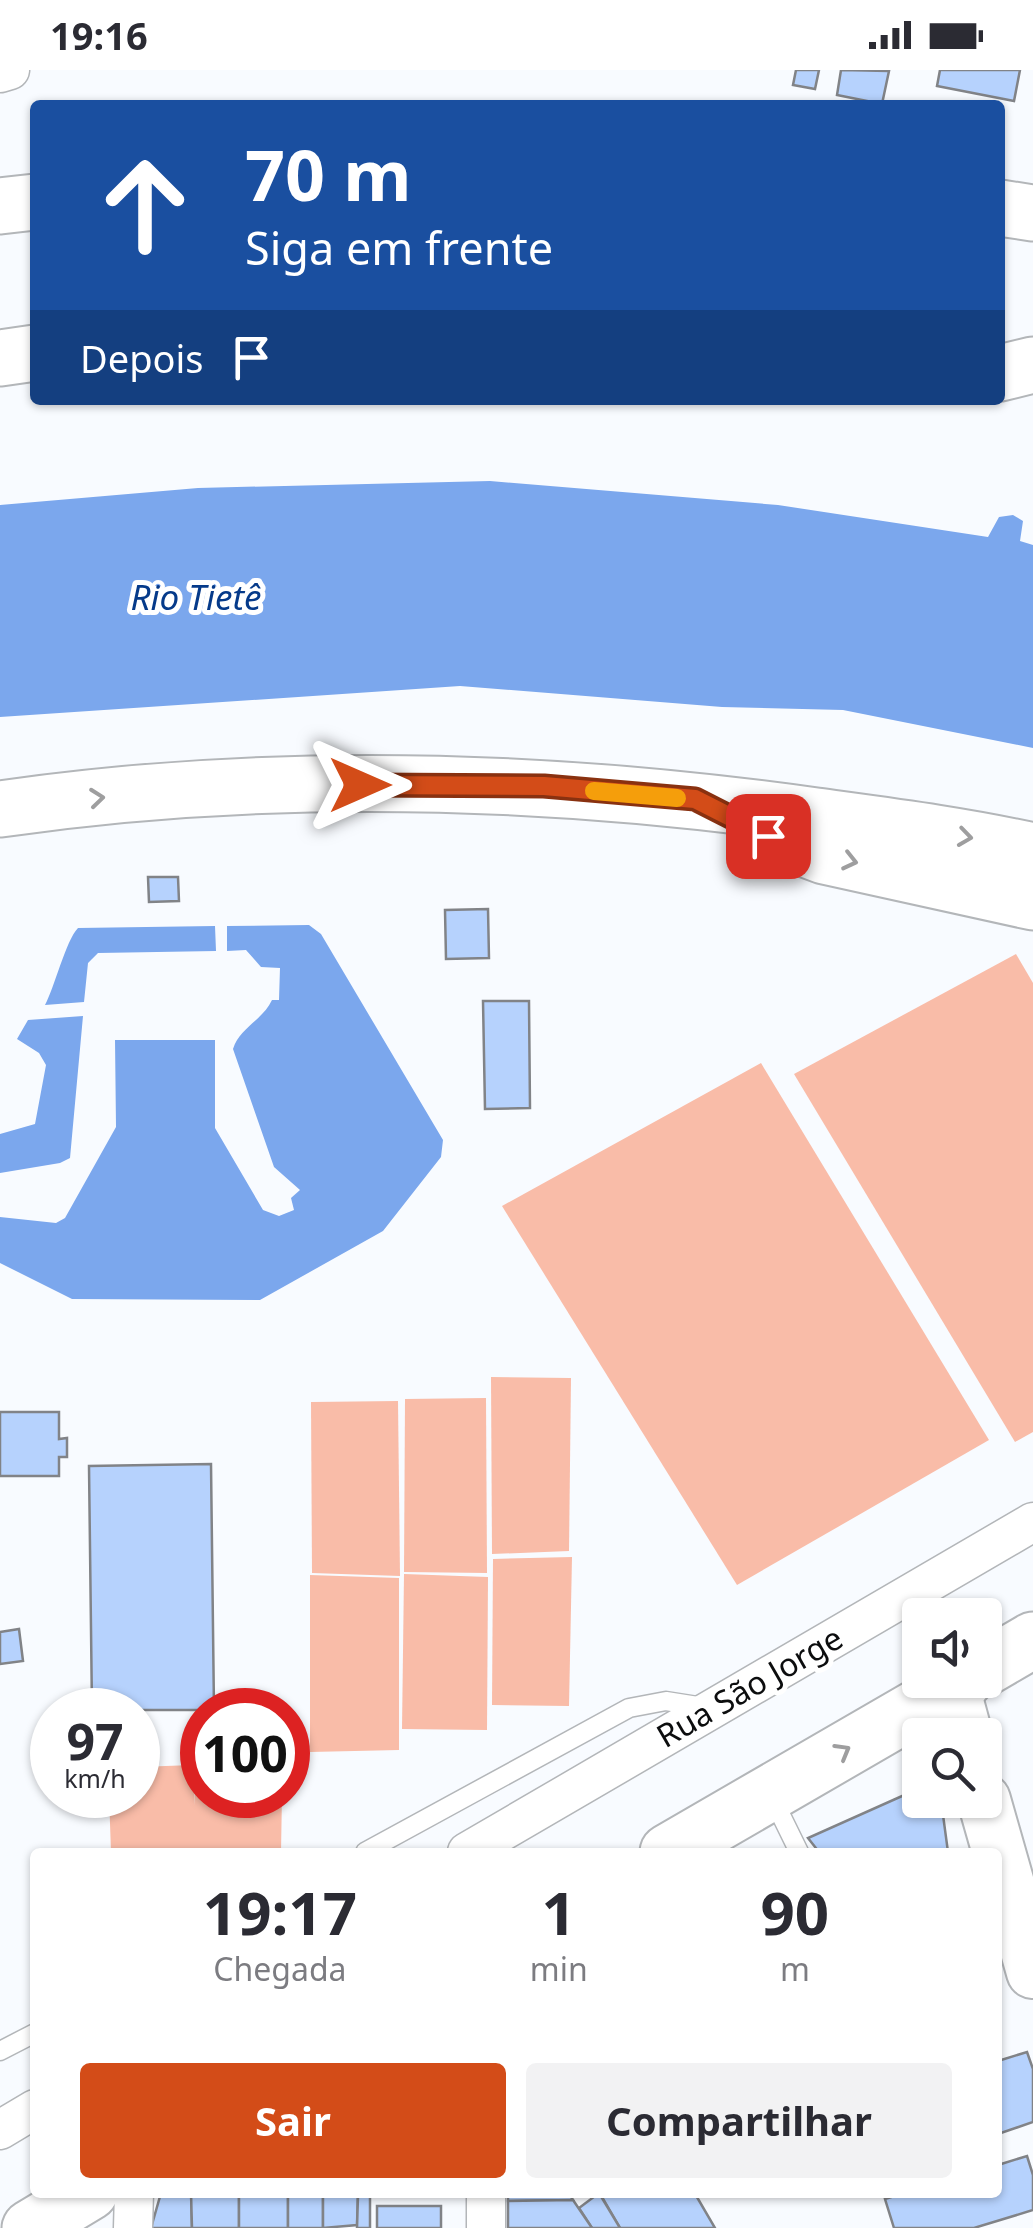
<!DOCTYPE html>
<html lang="pt">
<meta charset="utf-8">
<style>
body{margin:0;font-family:"Noto Sans",sans-serif;background:#f2f2f3;color:#2b2b33;height:100vh;display:flex;flex-direction:column;font-size:38px;white-space:nowrap}
*{box-sizing:border-box;margin:0}
p{font-size:32px;color:#7c7c81}
.icon{flex:none;width:55px;height:55px;fill:none;stroke:currentColor;stroke-width:2;stroke-linecap:round;stroke-linejoin:round}
.map{position:relative;flex:1;overflow:hidden}
.side{position:absolute;left:30px;top:1778px;width:972px;height:350px;display:flex;flex-direction:column;background:#fff;border-radius:10px;box-shadow:0 2px 8px #0004}
.side>*{flex:none}
.top-card{position:absolute;left:30px;top:30px;width:975px;height:305px;border-radius:10px;box-shadow:0 2px 8px #0004;background:#1a4fa0;color:#fff;overflow:hidden}
.fabs{position:absolute;left:902px;top:1528px;display:grid;gap:20px}
.fabs a{display:grid;place-items:center;width:100px;height:100px;border-radius:10px;background:#fff;box-shadow:0 2px 8px #0004;font-size:50px}
.speed{position:absolute;left:30px;top:1618px;display:flex;gap:20px;font-size:50px;font-weight:700;text-align:center}
.speed>*{display:grid;place-content:center;width:130px;height:130px;border-radius:50%;background:#fff;box-shadow:0 2px 8px #0004;line-height:1}
.speed small{font-size:25px;font-weight:400}
.speed .limit{border:15px solid #d22;background:#fff;color:#111}
.pin{position:absolute;display:grid;place-items:center;width:85px;height:85px;color:#fff;margin:-42px;border-radius:20px;box-shadow:0 5px 15px #0006}
.me{position:absolute;width:110px;margin:-55px;rotate:90deg;stroke-linejoin:round;filter:drop-shadow(0 0 8px #0008)}
.turn{display:flex;align-items:center;gap:35px;height:210px;padding:0 50px;font-size:45px}
.turn .icon{width:130px;height:130px;stroke-width:2.5}
.turn b{display:block;font-size:70px;line-height:85px}
.then{display:flex;align-items:center;height:95px;padding:0 50px;background:#0003;gap:20px;font-size:38px}
.eta{display:flex;justify-content:space-evenly;align-items:center;height:170px;text-align:center}
.eta b{font-size:60px;font-weight:700;line-height:70px}
.action{display:flex;gap:20px;margin-top:auto;padding:20px 50px}
.action a{flex:1;height:115px;border-radius:10px;background:#d34c18;color:#fff;font-size:40px;font-weight:700;line-height:115px;text-align:center}
.action a+a{background:#f2f2f3;color:#2b2b33}
.status{display:flex;justify-content:space-between;align-items:center;height:70px;padding:0 50px;background:#fff;direction:ltr}
.status svg{height:28px;fill:currentColor}
.map>svg:first-child{display:block}
.green{fill:#f9bca8}
.water{fill:#7ba7ed}
.building{fill:#b6d2fd;stroke:#818387;stroke-width:2.5}
.lines{fill:none;stroke-linecap:round;stroke-linejoin:round}
.lane-casing{stroke:#b3b6b9;stroke-width:21}
.street-casing{stroke:#b3b6b9;stroke-width:41}
.secondary-casing{stroke:#b3b6b9;stroke-width:56}
.highway-casing{stroke:#b3b6b9;stroke-width:59}
.lane{stroke:#fff;stroke-width:18}
.street{stroke:#fff;stroke-width:38}
.secondary{stroke:#fff;stroke-width:52}
.highway{stroke:#fff;stroke-width:55}
.oneway{stroke:#9e9e9f}
.route-casing{stroke:#893110;stroke-width:25}
.route{stroke:#d34c18;stroke-width:18}
.slow{stroke:#f59e0b;stroke-width:18}
.labels{text-anchor:middle;dominant-baseline:central;stroke-width:10;stroke-linejoin:round;paint-order:stroke}
.street-label{font-size:32px;fill:#0c0d0e;stroke:#fff}
.water-label{font-size:35px;font-style:italic;fill:#053a8a;stroke:#fff}
</style>
<div class="status"><b>19:16</b><svg viewBox="0 0 49 12"><path d="M0 12V9h3v3zM5 12V6h3v6zM10 12V3h3v9zM15 12V0h3v12zM26 1h20v11H26zM47 4h2v5h-2z"/></svg></div>
<div class="map">
<svg width="1033" height="2158" viewBox="0 0 1033 2158">
<rect width="100%" height="100%" fill="#f8fbff"/>
<!-- green -->
<g class="green">
<polygon points="1016,884 1033,913 1033,1362 1015,1372 794,1004"/>
<polygon points="761,993 989,1370 737,1515 502,1136"/>
<polygon points="491,1307 571,1308 569,1481 492,1484"/>
<polygon points="486,1328 487,1503 404,1502 405,1329"/>
<polygon points="398,1331 400,1506 312,1503 311,1332"/>
<polygon points="572,1487 569,1636 492,1635 493,1489"/>
<polygon points="404,1504 488,1507 487,1660 402,1659"/>
<polygon points="310,1505 399,1508 399,1680 310,1682"/>
<polygon points="195,1658 202,1658 202,1725 282,1725 281,1782 111,1782 109,1725 138,1725 138,1697 193,1695 195,1735"/>
</g>
<!-- water -->
<g class="water">
<polygon points="490,411 778,435 988,467 999,447 1013,445 1023,451 1020,471 1033,475 1033,678 843,640 722,637 460,616 0,647 0,435 198,418"/>
<path d="M309 855 321 864 443 1070 441 1087 383 1161 260 1230 72 1229 0 1193V1147L56 1153 65 1148 116 1057 115 970H215V1058L263 1140 279 1146 294 1140 291 1128 300 1120 274 1097 233 979C240 957 262 951 272 930H279L280 898 261 897 246 880 227 881V856Z"/>
<path d="M215 856 216 881 98 883 88 893 84 932 45 935C54 919 66 870 78 858Z"/>
<polygon points="83,946 70,1088 60,1093 0,1103 0,1064 35,1054 46,995 39,983 17,969 28,950"/>
</g>
<!-- building -->
<g class="building">
<polygon points="796,0 819,0 815,19 793,15"/>
<polygon points="841,0 889,1 882,34 837,25"/>
<polygon points="940,0 1020,0 1014,31 937,16"/>
<polygon points="148,807 178,807 179,831 149,832"/>
<polygon points="488,839 489,888 446,889 445,840"/>
<polygon points="483,931 529,931 530,1038 485,1039"/>
<polygon points="0,1342 59,1342 59,1369 67,1368 67,1387 59,1387 59,1406 0,1406"/>
<polygon points="211,1394 214,1640 92,1640 89,1396"/>
<polygon points="19,1559 23,1591 0,1594 0,1562"/>
<polygon points="920,1718 920,1730 941,1730 948,1782 819,1782 808,1768"/>
<polygon points="1027,1982 1033,1999 1033,2052 998,2064 998,1991"/>
<polygon points="1027,2086 1033,2105 1033,2140 974,2158 894,2158 885,2129 907,2122 998,2122 998,2095"/>
<polygon points="191,2122 192,2158 151,2158 161,2123"/>
<polygon points="191,2122 239,2122 239,2158 192,2158"/>
<rect x="239" y="2122" width="49" height="36"/>
<rect x="288" y="2122" width="35" height="36"/>
<polygon points="323,2122 358,2122 357,2155 323,2158"/>
<polygon points="358,2122 450,2122 450,2126"/>
<polygon points="508,2122 568,2122 573,2130 508,2131"/>
<polygon points="694,2122 715,2158 620,2158 599,2122"/>
<polygon points="599,2123 620,2158 592,2158 579,2138"/>
<polygon points="358,2126 370,2126 370,2158 357,2158"/>
<polygon points="573,2130 592,2158 508,2158 508,2131"/>
<rect x="377" y="2136" width="64" height="22"/>
</g>
<g class="lines">
<!-- lane casing -->
<g class="lane-casing">
<g id="lane">
<polyline points="773,1729 799,1782"/>
<polyline points="365,1782 629,1638 666,1631 704,1637"/>
<polyline points="0,1981 35,1963"/>
</g>
</g>
<!-- street casing -->
<g class="street-casing">
<g id="street">
<polyline points="0,3 10,0"/>
<polyline points="467,1782 1033,1452"/>
<polyline points="0,2060 35,2039"/>
<polyline points="133,2158 134,2122"/>
<polyline points="486,2158 486,2122"/>
</g>
</g>
<!-- secondary casing -->
<g class="secondary-casing">
<g id="secondary">
<polyline points="953,1617 966,1665"/>
<polyline points="984,1730 1033,1902"/>
</g>
</g>
<!-- highway casing -->
<g class="highway-casing">
<g id="highway">
<polyline points="0,136 35,132"/>
<polyline points="1000,138 1033,143"/>
<polyline points="0,288 35,283"/>
<polyline points="1000,303 1033,295"/>
<path d="M0 739C271 700 546 708 816 746 889 756 961 765 1033 781"/>
<polyline points="760,762 824,786 1033,832"/>
<polyline points="985,1598 1033,1570"/>
<polyline points="668,1782 965,1610"/>
<polyline points="30,2158 90,2122"/>
</g>
</g>
<!-- lane -->
<use href="#lane" class="lane"/>
<!-- street -->
<use href="#street" class="street"/>
<!-- secondary -->
<use href="#secondary" class="secondary"/>
<!-- highway -->
<use href="#highway" class="highway"/>
</g>
<!-- one-way arrows -->
<defs><path id="oneway-chevron" d="M-2-3.5L2.5 0L-2 3.5" fill="none" stroke-width="1.6" stroke-linecap="round" stroke-linejoin="round" transform="scale(2.5)"/></defs>
<g class="oneway">
<use href="#oneway-chevron" transform="translate(97 728) rotate(-6)"/>
<use href="#oneway-chevron" transform="translate(965 767) rotate(8)"/>
<use href="#oneway-chevron" transform="translate(850 791) rotate(13)"/>
<use href="#oneway-chevron" transform="translate(843 1681) rotate(-30)"/>
</g>
<g class="lines">
<!-- route casing -->
<g class="route-casing">
<polyline id="route" points="360,715 544,716 695,729 768,766"/>
</g>
<!-- route -->
<use href="#route" class="route"/>
<!-- slow -->
<polyline class="slow" points="594,721 677,728"/>
</g>
<g class="labels">
<!-- street labels -->
<g class="street-label">
<text transform="translate(749 1616) rotate(-30)">Rua São Jorge</text>
</g>
<!-- water labels -->
<g class="water-label">
<text x="196" y="526">Rio Tietê</text>
</g>
</g>
</svg>
<div class="fabs">
<a><svg class="icon" aria-label="sound" viewBox="0 0 24 24"><path d="M4 9h4l5-4v14l-5-4H4zM17 9q2 3 0 6"/></svg></a>
<a><svg class="icon" aria-label="search" viewBox="0 0 24 24"><circle cx="10" cy="10" r="6"/><path d="M15 15l6 6"/></svg></a>
</div>
<div class="speed"><div>97<small>km/h</small></div><div class="limit">100</div></div>
<div class="pin" style="left:768px;top:766px;background:#d93025"><svg class="icon" aria-label="arrive" viewBox="0 0 24 24"><path d="M6 21V4h12l-3 4 3 4H6"/></svg></div>
<svg class="me" style="left:360px;top:715px" viewBox="-20 -20 40 40"><path d="M0-17L14 15 0 8-14 15z" fill="#d34c18" stroke="#fff" stroke-width="4"/></svg>
<div class="top-card">
<div class="turn"><svg class="icon" aria-label="ahead" viewBox="0 0 24 24"><path d="M12 20V5M6 11l6-6 6 6"/></svg><div><b>70 m</b>Siga em frente</div></div>
<div class="then">Depois<svg class="icon" aria-label="arrive" viewBox="0 0 24 24"><path d="M6 21V4h12l-3 4 3 4H6"/></svg></div>
</div>
<section class="side">
<div class="eta">
<div><b>19:17</b><p>Chegada</p></div>
<div><b>1</b><p>min</p></div>
<div><b>90</b><p>m</p></div>
</div>
<div class="action"><a>Sair</a><a>Compartilhar</a></div>
</section>
</div>
